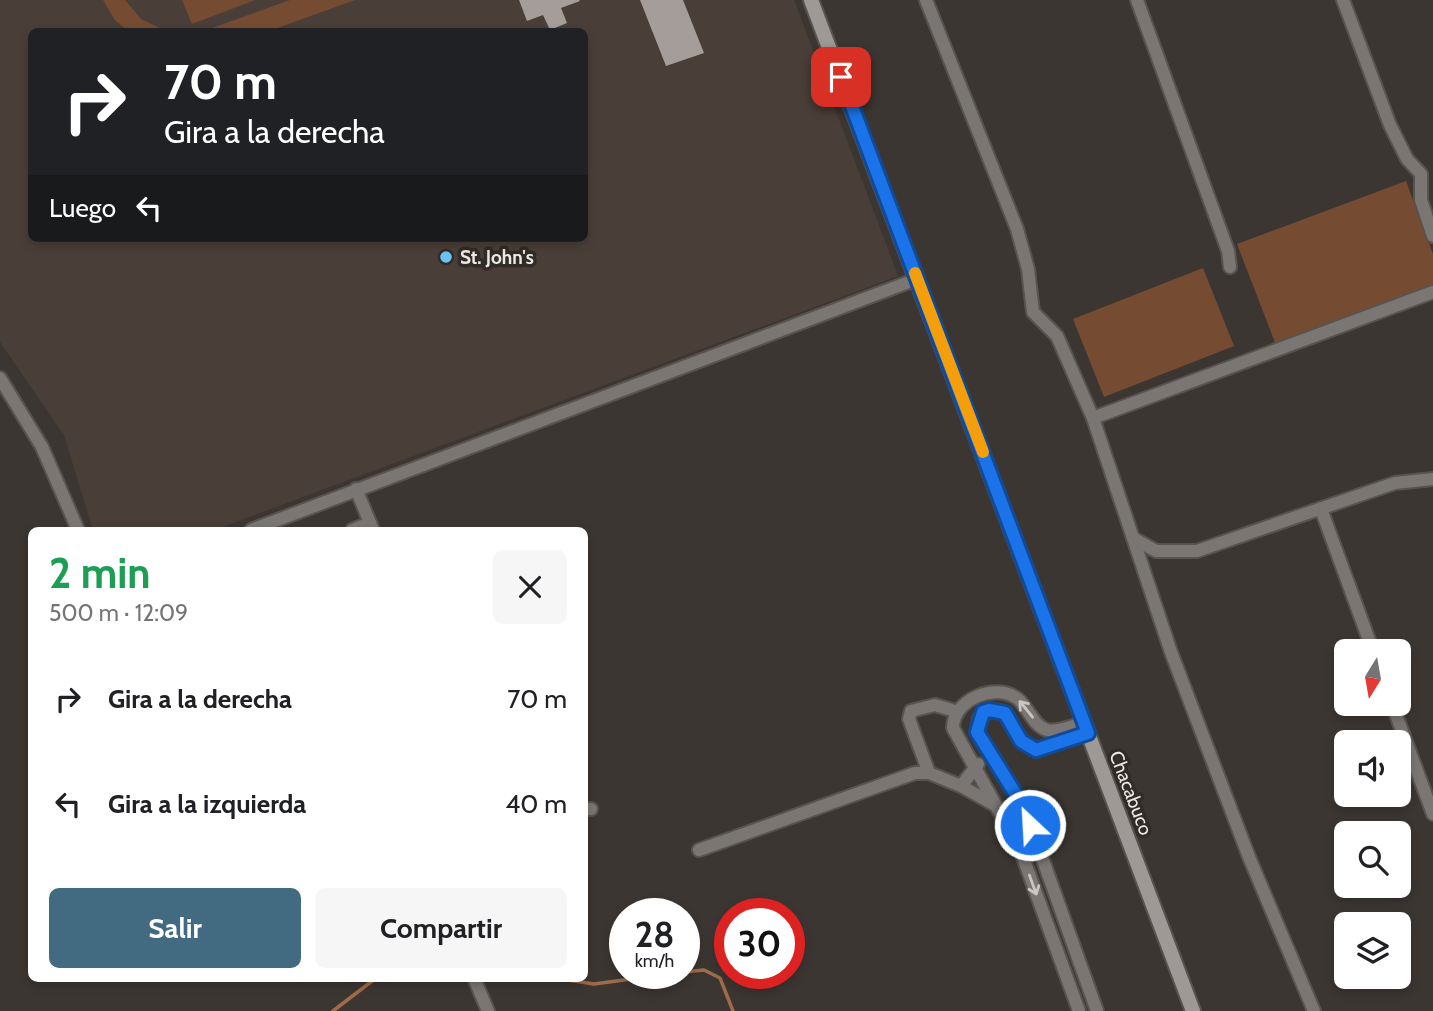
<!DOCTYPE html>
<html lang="es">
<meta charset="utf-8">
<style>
body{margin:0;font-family:Cabin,sans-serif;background:#f6f6f6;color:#202124;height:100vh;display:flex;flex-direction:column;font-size:26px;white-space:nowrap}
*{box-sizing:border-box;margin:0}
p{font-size:23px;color:#757577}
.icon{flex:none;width:38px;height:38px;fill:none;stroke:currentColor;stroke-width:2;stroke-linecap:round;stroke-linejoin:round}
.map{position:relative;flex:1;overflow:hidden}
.details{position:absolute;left:28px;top:527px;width:560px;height:455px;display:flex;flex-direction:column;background:#fff;border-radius:10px;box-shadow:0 4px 10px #0003}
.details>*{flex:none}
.guide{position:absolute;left:28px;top:28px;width:560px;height:214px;border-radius:10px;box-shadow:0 4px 10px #0003;background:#202124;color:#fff;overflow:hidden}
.needle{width:46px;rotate:191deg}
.fabs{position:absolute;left:1334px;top:639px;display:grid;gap:14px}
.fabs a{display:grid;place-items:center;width:77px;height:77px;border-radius:10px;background:#fff;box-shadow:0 4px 10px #0003;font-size:35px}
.speed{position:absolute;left:609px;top:898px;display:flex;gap:14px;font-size:35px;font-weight:700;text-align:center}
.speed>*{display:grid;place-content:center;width:91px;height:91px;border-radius:50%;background:#fff;box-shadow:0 4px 10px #0003;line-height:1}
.speed small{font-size:18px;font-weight:400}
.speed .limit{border:10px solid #d22;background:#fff;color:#111}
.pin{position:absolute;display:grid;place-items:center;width:60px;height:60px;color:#fff;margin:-30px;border-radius:14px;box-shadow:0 4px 10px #0006}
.me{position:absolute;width:77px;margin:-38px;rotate:335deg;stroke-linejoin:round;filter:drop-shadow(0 0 5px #0008)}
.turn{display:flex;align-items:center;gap:24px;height:147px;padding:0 21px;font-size:32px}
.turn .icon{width:91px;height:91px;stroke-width:2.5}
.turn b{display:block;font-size:49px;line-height:60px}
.then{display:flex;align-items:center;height:66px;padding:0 21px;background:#0003;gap:14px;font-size:26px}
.round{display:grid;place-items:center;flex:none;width:74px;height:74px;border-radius:10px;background:#f6f6f6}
.head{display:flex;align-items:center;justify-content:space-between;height:119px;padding:0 21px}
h1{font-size:42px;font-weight:700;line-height:52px;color:#1e9e55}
.primary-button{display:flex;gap:14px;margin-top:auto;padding:14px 21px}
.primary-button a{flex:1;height:80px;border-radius:10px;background:#426a81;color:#fff;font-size:28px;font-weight:700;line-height:80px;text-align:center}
.primary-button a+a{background:#f6f6f6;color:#202124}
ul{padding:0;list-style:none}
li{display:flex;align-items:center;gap:21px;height:105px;padding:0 21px}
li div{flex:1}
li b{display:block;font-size:26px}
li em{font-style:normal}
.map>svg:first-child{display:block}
.built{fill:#4a3f38;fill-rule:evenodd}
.green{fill:#754c32}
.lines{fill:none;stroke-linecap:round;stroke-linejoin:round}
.stream{stroke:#a06b48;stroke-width:3.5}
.building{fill:#a49d99}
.street-casing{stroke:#58534f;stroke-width:16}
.secondary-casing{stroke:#58534f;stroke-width:18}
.street{stroke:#797674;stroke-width:12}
.secondary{stroke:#9e9996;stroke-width:14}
.oneway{stroke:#cac6c4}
.route-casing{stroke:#114b97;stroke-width:18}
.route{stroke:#1a73e8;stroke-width:12}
.slow{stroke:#f59e0b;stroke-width:12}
.poi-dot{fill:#6bc3f2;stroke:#312c28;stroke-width:2.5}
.labels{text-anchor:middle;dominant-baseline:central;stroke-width:7;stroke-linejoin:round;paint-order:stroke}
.poi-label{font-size:19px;font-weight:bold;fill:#ece9e6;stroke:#312c28;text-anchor:start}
.street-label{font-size:19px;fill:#ece9e6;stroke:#312c28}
</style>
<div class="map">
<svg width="1433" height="1011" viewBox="0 0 1433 1011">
<rect width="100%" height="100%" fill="#3c3632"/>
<!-- built -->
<path class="built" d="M0 0H794L898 276 214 530H93L64 435 0 342ZM32 32H584V238H32Z"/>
<!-- green -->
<g class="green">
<polygon points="103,0 125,0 141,19 166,31 128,31 115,20"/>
<polygon points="182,0 255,0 192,24"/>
<polygon points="290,0 355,0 269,31 204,31"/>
<polygon points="1406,181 1433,254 1433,286 1276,345 1237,244"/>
<polygon points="1203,268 1234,346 1104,397 1073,319"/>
</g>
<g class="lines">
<!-- stream -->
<g class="stream">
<polyline points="684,972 704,970 720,978 733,1011"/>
<polyline points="555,978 594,984 676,973"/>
<polyline points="333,1011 376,978"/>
</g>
</g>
<!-- building -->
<g class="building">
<polygon points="519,0 579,0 580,1 561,8 567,23 550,30 543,15 527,21"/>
<polygon points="640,0 683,0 704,53 666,66"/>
</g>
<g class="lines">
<!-- street casing -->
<g class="street-casing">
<g id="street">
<polyline points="926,0 1017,229 1028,269 1033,312 1057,336 1093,418 1171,652 1249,857 1314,1011"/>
<polyline points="1137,0 1228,251 1230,267"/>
<polyline points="1343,0 1390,125 1407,159 1421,174 1421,200 1433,236"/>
<polyline points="0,378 42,447 78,530"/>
<polyline points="1093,418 1433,292"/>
<polyline points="356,489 373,530"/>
<polyline points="1321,509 1373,651"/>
<polyline points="251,530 917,279"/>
<polyline points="352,530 370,523"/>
<polyline points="1133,538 1156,551 1197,551 1395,483 1433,479"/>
<polyline points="1392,704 1433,814"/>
<polyline points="1088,733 1036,750 1021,741 1005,713 989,710 979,719 977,732 1025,810 1097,1011"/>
<polyline points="978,764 961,786 995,805"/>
<polyline points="929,773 909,719 911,711 935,705 955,711"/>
<polyline points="584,809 591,809"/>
<polyline points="699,850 915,773 929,773 961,786"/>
<polyline points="474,978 488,1011"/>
<path d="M1079 1011 1020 849 953 728C953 699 996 682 1018 699 1028 707 1033 726 1047 730 1057 733 1074 725 1084 723"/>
</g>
</g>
<!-- secondary casing -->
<g class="secondary-casing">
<polyline id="secondary" points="811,0 1193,1011"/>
</g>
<!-- street -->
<use href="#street" class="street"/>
<!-- secondary -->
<use href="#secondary" class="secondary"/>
</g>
<!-- one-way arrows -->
<defs><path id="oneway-shaft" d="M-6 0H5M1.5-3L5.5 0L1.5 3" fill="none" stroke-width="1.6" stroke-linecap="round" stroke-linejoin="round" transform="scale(1.75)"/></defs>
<g class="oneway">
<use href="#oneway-shaft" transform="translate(1026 709) rotate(-129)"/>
<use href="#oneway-shaft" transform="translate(1033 885) rotate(70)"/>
</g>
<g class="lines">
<!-- route casing -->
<g class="route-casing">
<polyline id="route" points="841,77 1088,733 1036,750 1021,741 1005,713 989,710 983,712 977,732 1020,801 1030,825"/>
</g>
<!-- route -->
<use href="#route" class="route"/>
<!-- slow -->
<polyline class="slow" points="915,273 983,452"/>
</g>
<!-- markers -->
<circle class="poi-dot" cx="446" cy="257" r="7"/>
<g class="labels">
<!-- poi labels -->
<g class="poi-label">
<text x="460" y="257">St. John's</text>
</g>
<!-- street labels -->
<g class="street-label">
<text transform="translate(1131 793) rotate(69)">Chacabuco</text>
</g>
</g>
</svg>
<div class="fabs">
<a><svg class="needle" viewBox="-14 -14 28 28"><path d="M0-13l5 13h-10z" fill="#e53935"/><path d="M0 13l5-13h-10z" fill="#757577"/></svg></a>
<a><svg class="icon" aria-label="sound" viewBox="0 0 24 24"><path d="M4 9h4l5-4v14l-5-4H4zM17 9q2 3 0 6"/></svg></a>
<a><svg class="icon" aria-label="search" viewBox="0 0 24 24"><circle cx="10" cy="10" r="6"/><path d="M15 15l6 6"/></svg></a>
<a><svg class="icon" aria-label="layers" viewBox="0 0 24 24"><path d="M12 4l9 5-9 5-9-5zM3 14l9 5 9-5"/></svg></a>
</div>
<div class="speed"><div>28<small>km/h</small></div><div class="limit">30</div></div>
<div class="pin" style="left:841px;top:77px;background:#d93025"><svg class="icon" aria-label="arrive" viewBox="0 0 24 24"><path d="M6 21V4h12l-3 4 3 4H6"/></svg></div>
<svg class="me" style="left:1030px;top:825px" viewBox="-20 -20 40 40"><circle r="17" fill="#1a73e8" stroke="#fff" stroke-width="3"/><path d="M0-11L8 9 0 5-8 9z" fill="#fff"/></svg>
<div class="guide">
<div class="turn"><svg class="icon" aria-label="right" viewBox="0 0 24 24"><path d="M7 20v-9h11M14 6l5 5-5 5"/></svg><div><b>70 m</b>Gira a la derecha</div></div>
<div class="then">Luego<svg class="icon" aria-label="left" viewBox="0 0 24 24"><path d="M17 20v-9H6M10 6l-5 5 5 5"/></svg></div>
</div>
<section class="details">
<div class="head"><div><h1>2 min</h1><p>500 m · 12:09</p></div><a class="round"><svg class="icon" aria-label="close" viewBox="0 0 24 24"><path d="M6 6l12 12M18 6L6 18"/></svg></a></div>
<ul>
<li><svg class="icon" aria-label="right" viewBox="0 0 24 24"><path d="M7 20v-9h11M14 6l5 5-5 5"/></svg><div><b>Gira a la derecha</b></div><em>70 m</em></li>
<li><svg class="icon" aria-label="left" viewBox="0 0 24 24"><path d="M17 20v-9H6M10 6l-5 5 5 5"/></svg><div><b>Gira a la izquierda</b></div><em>40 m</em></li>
</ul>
<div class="primary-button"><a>Salir</a><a>Compartir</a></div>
</section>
</div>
